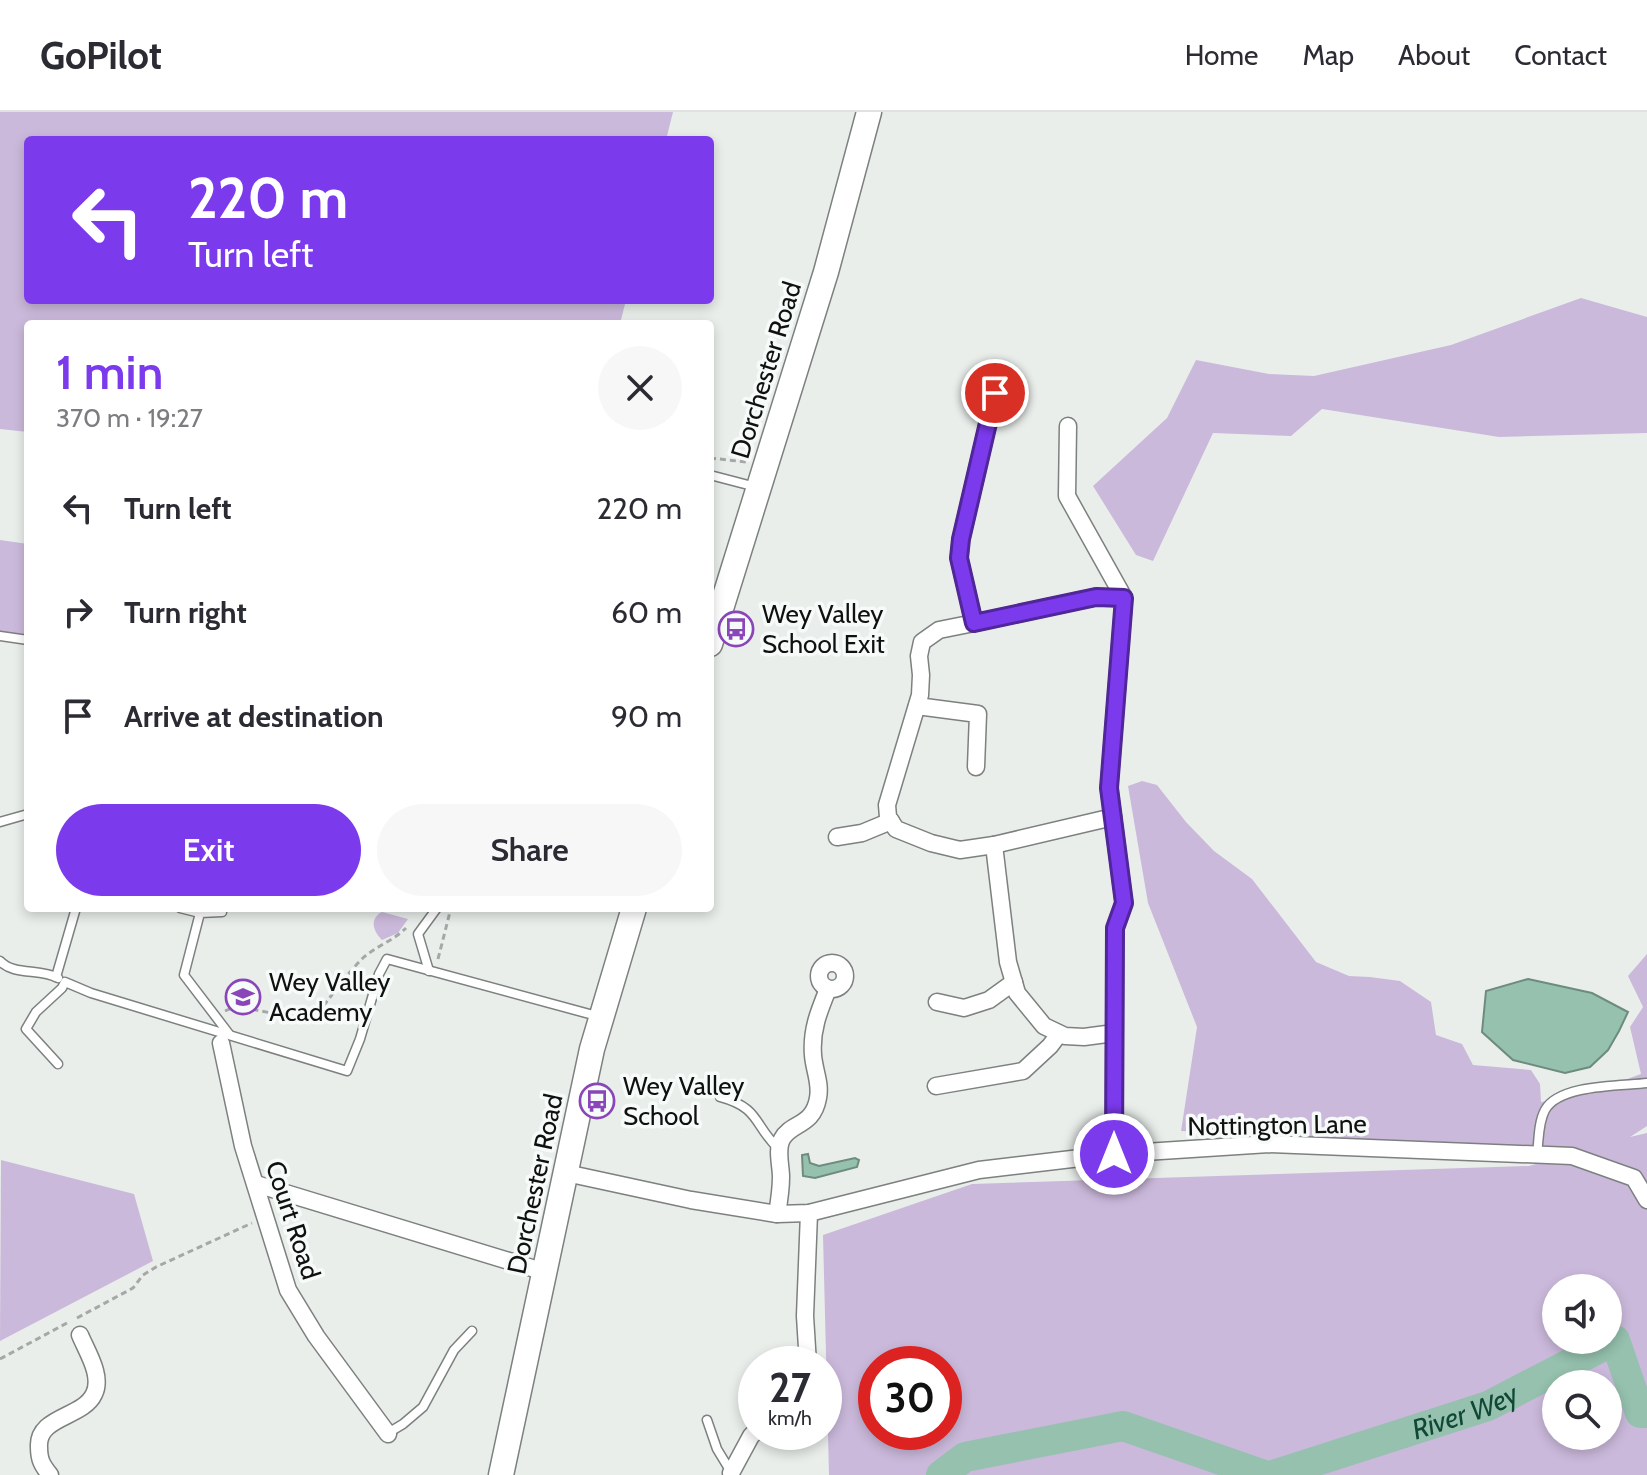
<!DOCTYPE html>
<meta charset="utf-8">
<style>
body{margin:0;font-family:Cabin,sans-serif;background:#f7f7f7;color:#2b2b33;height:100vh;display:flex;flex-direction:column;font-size:30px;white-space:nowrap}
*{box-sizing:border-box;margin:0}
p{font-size:26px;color:#7c7c81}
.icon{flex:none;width:44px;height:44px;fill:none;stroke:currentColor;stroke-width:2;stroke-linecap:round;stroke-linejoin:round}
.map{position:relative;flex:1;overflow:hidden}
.drawer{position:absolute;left:24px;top:208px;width:690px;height:592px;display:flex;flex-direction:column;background:#fff;border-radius:8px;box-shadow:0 4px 12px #0003}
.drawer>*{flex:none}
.top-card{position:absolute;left:24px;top:24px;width:690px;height:168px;border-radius:8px;box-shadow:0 4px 12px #0003;background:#7c3aed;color:#fff;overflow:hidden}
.buttons{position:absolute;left:1542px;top:1162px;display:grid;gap:16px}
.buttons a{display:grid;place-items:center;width:80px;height:80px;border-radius:50%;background:#fff;box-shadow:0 4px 12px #0003;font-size:40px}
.speed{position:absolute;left:738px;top:1234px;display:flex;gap:16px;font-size:40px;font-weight:700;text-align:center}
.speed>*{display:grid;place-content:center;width:104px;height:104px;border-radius:50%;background:#fff;box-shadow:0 4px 12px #0003;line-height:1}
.speed small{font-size:20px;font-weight:400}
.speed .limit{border:12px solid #d22;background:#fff;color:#111}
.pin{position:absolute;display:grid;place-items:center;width:68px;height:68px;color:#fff;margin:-34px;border:4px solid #fff;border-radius:50%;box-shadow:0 2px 8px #0007}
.me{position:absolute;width:88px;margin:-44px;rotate:0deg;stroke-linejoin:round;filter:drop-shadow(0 0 6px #0008)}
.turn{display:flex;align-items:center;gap:28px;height:168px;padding:0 32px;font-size:36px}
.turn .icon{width:104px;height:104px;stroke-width:2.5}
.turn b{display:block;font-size:56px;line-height:68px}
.round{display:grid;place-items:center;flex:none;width:84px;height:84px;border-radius:42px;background:#f7f7f7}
.headline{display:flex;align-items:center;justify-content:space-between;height:136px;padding:0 32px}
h1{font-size:48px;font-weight:600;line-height:60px;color:#7c3aed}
.action{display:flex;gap:16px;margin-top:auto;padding:16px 32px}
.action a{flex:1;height:92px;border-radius:48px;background:#7c3aed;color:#fff;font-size:32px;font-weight:600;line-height:92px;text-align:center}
.action a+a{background:#f7f7f7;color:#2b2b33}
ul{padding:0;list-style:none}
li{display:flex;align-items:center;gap:24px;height:104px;padding:0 32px}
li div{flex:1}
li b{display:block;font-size:30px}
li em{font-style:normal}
header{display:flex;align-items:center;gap:48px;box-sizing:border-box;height:112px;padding:0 40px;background:#fff;border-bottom:2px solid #e1e1e2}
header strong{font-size:38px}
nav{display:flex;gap:44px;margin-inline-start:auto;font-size:28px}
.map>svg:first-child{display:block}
.green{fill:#cbb9db;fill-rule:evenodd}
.water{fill:#95c1ae;stroke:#6d8c7f;stroke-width:2}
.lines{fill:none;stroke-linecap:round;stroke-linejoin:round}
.river{stroke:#95c1ae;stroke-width:30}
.service-casing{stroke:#7c807e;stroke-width:11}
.minor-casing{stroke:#7c807e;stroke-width:19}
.secondary-casing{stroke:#7c807e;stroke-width:27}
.path{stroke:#a5a8a6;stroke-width:3;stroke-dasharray:6 4;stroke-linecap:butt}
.service{stroke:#fff;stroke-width:8}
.minor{stroke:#fff;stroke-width:16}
.secondary{stroke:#fff;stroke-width:24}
.route-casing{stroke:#51269a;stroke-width:20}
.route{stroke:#7c3aed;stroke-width:14}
.labels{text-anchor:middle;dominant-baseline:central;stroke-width:7;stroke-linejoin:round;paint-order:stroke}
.street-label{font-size:26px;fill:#0f1010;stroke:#f6fbf9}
.poi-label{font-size:26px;fill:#0f1010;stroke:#f6fbf9;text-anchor:start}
.water-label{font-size:28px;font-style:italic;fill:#0f4936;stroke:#f6fbf9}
</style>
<header>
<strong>GoPilot</strong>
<nav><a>Home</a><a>Map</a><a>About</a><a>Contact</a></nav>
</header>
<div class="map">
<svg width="1647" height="1363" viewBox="0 0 1647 1363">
<rect width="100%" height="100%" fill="#e9eeeb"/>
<!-- green -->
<g class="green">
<polygon points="0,0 673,0 666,28 28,28 28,188 626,188 620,212 28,212 28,320 0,317"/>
<polygon points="1581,186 1647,205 1647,321 1499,325 1322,297 1291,324 1213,321 1153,449 1136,443 1093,374 1167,306 1196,248 1269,262 1314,264 1451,233"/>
<polygon points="0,428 28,432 28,523 0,520"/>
<path d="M1142 669 1157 673 1186 710 1214 739 1252 767 1316 850 1349 864 1370 865 1400 869 1431 890 1436 923 1462 932 1473 953 1531 958 1540 972 1541 990 1583 983 1641 962 1630 915 1643 895 1628 864 1647 842V1014L1630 1025 1647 1021V1363H829L823 1123 972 1072 1529 1054 1582 1039 1181 1019 1197 915 1148 791 1128 674ZM1556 1176H1608V1228H1556ZM876 1252H944V1320H876ZM1556 1272H1608V1324H1556Z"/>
<path d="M382 800 408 807 398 821 382 828C373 819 369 807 382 800Z"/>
<polygon points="1,1048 134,1082 153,1149 0,1229"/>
</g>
<!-- water -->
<g class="water">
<polygon points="1528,867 1592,881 1628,900 1619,919 1608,938 1590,955 1565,961 1513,948 1482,920 1486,879"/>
<polygon points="808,1042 810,1051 819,1054 855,1046 859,1048 857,1055 815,1066 803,1064 802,1043"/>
</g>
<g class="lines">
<!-- river -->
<g class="river">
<polyline points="941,1363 965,1345 1123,1314 1264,1363"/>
<path id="s1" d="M1273 1363 1488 1294 1615 1228 1640 1301H1647"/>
</g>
<!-- service casing -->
<g class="service-casing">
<g id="service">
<polyline points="710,363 756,375"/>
<polyline points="0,524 28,528"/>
<polyline points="0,710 28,702"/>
<polyline points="180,796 200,801"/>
<polyline points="222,800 200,801 184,863 229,922"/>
<path d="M0 849C14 864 40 856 58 866"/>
<polyline points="429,859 418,822 437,796"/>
<polyline points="56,865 76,796"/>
<polyline points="58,952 26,917 36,900 62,876 65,870 91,881 347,959 360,927 379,862 387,847 597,904"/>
<path d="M720 985C761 996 753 1013 779 1037"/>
<path d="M1537 1042C1539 1028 1538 1011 1545 998 1559 972 1622 974 1647 971"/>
<polyline points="707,1308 717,1337 731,1360"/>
<polyline points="388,1321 403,1312 423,1295 454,1238 472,1219"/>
</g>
</g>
<!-- minor casing -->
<g class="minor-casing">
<g id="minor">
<polyline points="1068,314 1067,384 1124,486 1109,676 1124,791 1115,816 1114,1042"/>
<polyline points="974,511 959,446 961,427 995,281"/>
<polyline points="917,594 978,602 976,655"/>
<polyline points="1113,705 994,733 960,738 931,731 896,717 888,705 887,693 920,583 921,563 919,544 922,530 939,518 974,511 1096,485 1124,486"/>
<polyline points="837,725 862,721 891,709"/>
<polyline points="994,733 1008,850 1017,881 1044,914 1065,924 1084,925 1114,921"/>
<circle cx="832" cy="864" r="13"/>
<polyline points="937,890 964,896 989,888 1014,870"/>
<polyline points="221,931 243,1034 288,1178 316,1224 388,1322"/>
<polyline points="936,974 1023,959 1050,934 1059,922"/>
<polyline points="566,1061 691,1088 777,1102 809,1101 979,1058 1114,1042 1269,1032 1572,1044 1634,1066 1647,1088"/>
<polyline points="256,1072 545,1160"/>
<path d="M777 1102C779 1090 781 1077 781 1065 781 1053 776 1038 782 1027 791 1010 813 1015 818 986 821 971 814 958 813 943 811 918 819 899 828 877"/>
<polyline points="808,1252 805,1204 809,1101"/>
<polyline points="731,1361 751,1324 756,1319"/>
<path d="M50 1363C42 1353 39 1348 39 1335 37 1304 83 1306 94 1282 103 1264 87 1240 80 1223"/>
</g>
</g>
<!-- secondary casing -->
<g class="secondary-casing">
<g id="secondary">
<polyline points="710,532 826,160 869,0"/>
<polyline points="501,1363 592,937 634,796"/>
</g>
</g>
<!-- path -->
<g class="path">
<polyline points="710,346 746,350"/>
<polyline points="438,847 451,796"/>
<path d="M225 899 241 892 256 898 312 909C327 890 347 861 364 845 377 834 394 828 406 816"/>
<polyline points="77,1206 133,1176 143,1163 156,1155 252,1111"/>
<polyline points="0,1247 67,1211"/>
</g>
<!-- service -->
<use href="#service" class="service"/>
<!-- minor -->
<use href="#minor" class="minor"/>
<!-- secondary -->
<use href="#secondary" class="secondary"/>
</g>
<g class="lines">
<!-- route casing -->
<g class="route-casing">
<polyline id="route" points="995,281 961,427 959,446 974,511 1096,485 1124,486 1109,676 1124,791 1115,816 1114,1042"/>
</g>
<!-- route -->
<use href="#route" class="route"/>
</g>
<!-- icons -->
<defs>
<g id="bus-ring" transform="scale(1.8)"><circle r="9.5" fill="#f6fbf9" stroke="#8a45b9" stroke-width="1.5"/><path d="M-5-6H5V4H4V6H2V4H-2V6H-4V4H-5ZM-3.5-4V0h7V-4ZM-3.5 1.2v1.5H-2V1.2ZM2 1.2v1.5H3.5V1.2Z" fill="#8a45b9"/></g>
<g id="school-ring" transform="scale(1.8)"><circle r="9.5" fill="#f6fbf9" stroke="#8a45b9" stroke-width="1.5"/><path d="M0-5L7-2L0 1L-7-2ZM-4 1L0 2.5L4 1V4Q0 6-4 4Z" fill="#8a45b9"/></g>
</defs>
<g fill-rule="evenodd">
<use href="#bus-ring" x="736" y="517"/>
<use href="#school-ring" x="243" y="885"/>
<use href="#bus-ring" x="597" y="989"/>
</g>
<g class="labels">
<!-- street labels -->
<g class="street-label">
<text transform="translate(766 258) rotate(-73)">Dorchester Road</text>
<text transform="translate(1277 1013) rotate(-1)">Nottington Lane</text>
<text transform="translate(535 1072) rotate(-78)">Dorchester Road</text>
<text transform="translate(293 1108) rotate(72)">Court Road</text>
</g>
<!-- poi labels -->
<g class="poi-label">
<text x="762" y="502">Wey Valley<tspan x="762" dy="30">School Exit</tspan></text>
<text x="269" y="870">Wey Valley<tspan x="269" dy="30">Academy</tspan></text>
<text x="623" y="974">Wey Valley<tspan x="623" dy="30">School</tspan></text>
</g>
<!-- water labels -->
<g class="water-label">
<text stroke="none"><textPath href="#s1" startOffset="202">River Wey</textPath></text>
</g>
</g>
</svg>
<div class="buttons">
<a><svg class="icon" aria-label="sound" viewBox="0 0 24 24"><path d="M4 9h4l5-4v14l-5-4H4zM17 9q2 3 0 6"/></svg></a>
<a><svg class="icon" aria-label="search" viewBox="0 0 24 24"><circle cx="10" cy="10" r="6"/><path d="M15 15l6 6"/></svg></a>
</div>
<div class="speed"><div>27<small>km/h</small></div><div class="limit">30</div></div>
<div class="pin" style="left:995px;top:281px;background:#d93025"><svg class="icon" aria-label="arrive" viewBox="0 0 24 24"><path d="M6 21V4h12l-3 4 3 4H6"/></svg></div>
<svg class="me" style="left:1114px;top:1042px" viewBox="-20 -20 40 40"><circle r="17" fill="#7c3aed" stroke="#fff" stroke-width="3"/><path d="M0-11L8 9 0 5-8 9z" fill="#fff"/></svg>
<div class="top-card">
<div class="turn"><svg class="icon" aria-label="left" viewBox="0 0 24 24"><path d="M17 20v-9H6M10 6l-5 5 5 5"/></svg><div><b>220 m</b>Turn left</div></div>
</div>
<section class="drawer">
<div class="headline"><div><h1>1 min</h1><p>370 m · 19:27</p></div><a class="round"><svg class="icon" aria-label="close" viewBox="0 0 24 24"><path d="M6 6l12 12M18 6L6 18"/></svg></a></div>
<ul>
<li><svg class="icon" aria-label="left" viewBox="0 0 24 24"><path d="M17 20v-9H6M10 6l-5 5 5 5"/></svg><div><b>Turn left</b></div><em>220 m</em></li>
<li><svg class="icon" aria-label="right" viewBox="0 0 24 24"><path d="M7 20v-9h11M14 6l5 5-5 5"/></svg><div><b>Turn right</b></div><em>60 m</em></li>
<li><svg class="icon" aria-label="arrive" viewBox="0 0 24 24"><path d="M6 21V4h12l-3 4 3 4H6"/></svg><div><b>Arrive at destination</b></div><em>90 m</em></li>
</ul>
<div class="action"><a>Exit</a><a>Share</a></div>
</section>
</div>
